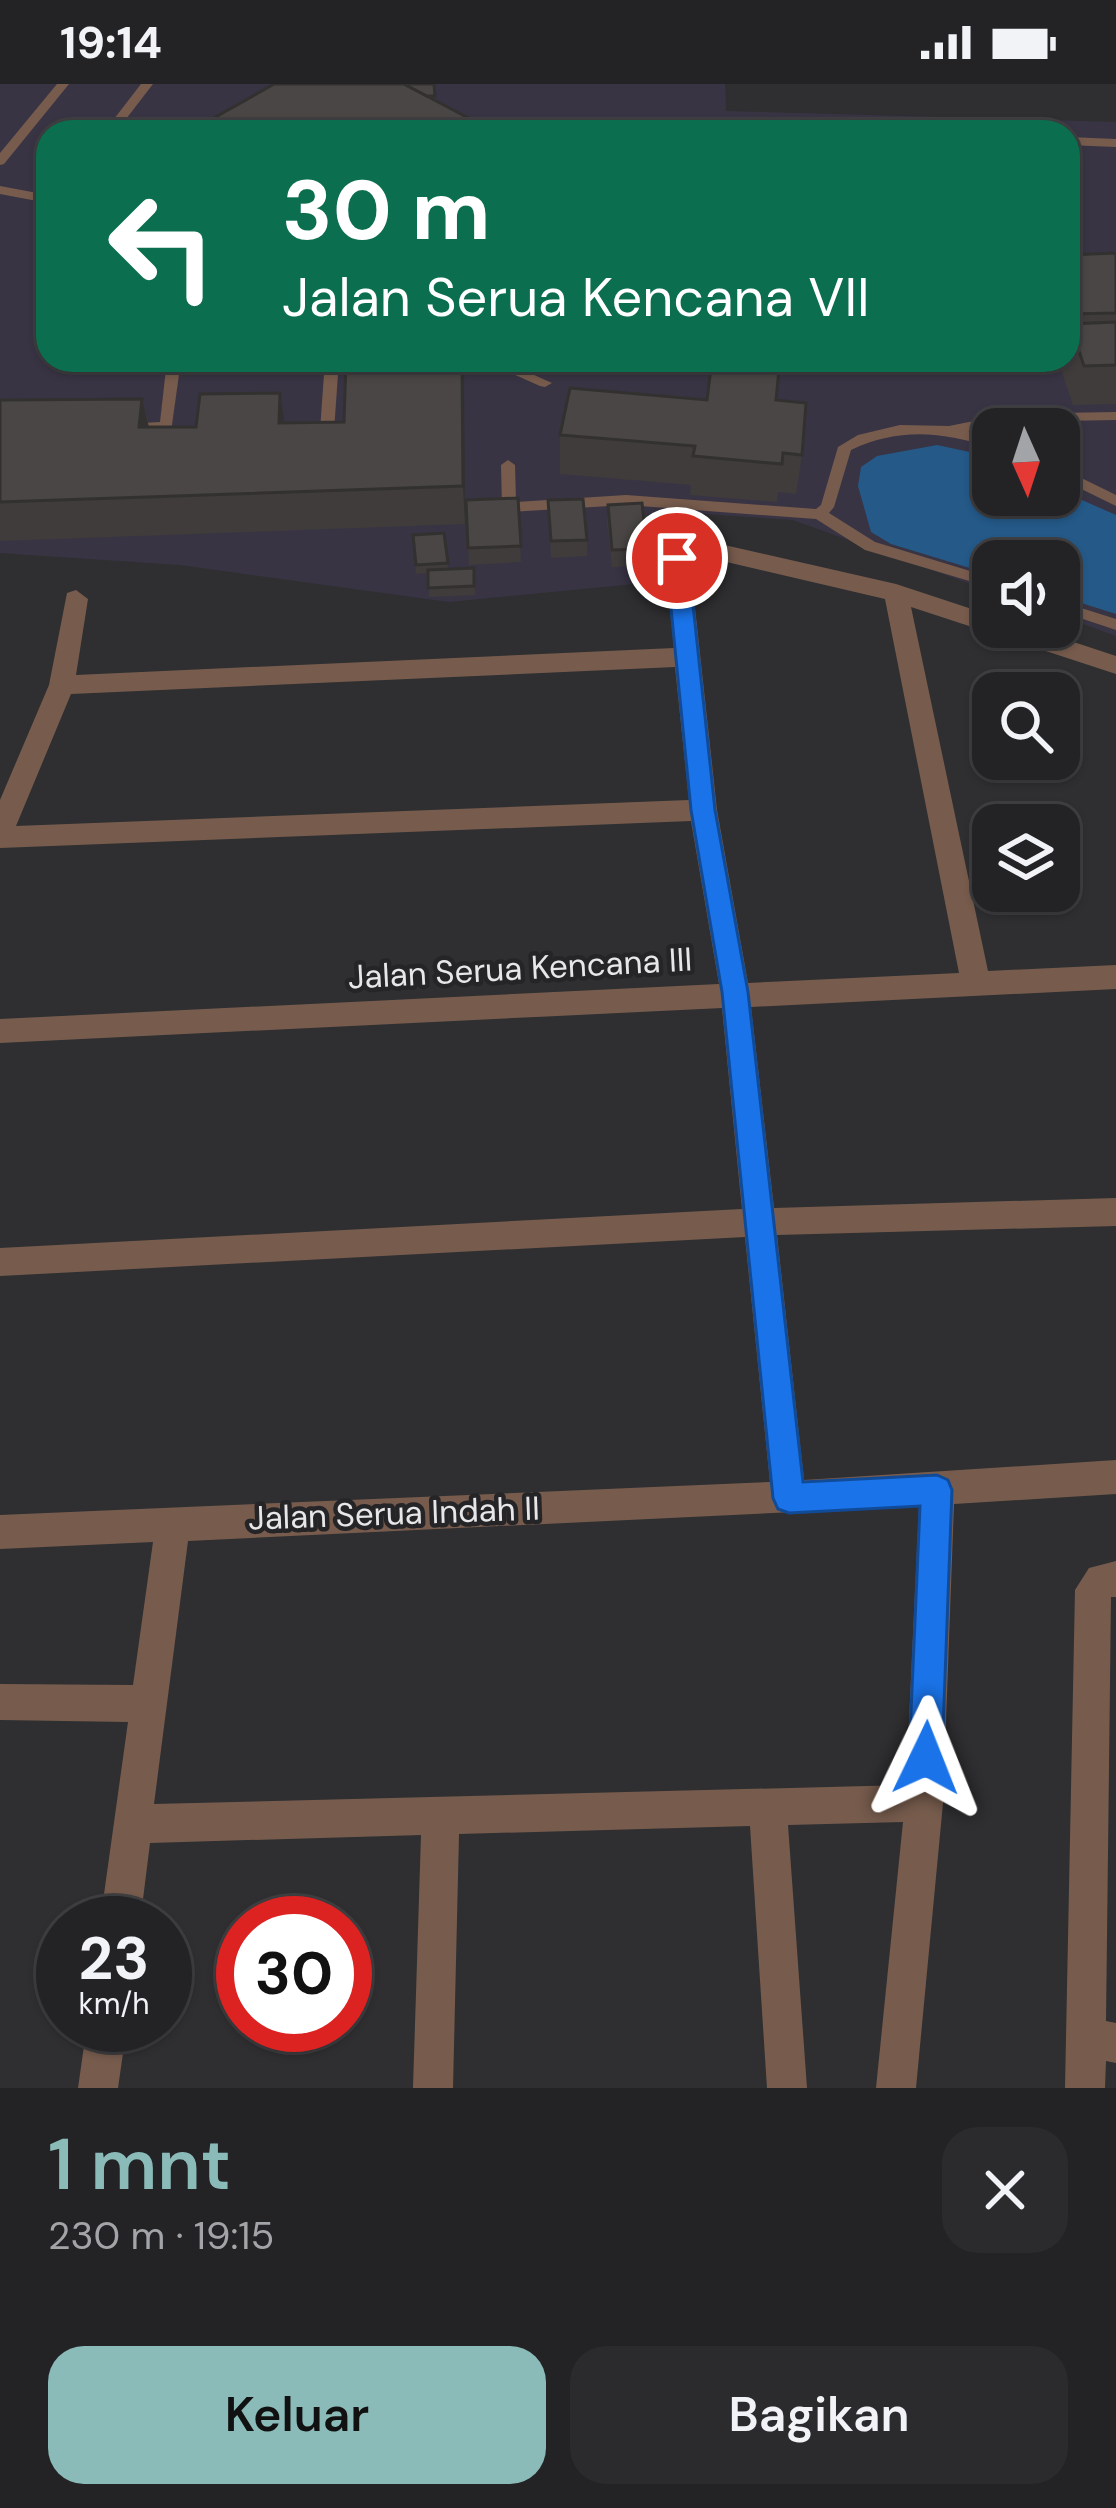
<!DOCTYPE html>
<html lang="id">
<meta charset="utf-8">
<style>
body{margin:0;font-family:"DM Sans",sans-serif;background:#2b2b2e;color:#f1f3f6;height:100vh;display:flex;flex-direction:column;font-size:45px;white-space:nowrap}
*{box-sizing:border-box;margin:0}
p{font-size:39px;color:#a3a4a7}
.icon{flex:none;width:66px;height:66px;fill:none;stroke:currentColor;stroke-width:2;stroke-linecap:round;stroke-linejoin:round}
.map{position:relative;height:2004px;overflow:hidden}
.side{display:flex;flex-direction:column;background:#232326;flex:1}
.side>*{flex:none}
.guide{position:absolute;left:36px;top:36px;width:1044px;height:252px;border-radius:36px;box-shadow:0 3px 9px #0004,0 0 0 3px #404043;background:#0b6e4f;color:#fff;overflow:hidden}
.needle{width:78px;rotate:177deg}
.buttons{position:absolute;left:972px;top:324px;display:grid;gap:24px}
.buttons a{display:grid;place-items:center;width:108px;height:108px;border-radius:24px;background:#232326;box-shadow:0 3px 9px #0004,0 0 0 3px #404043;font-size:60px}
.speed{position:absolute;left:36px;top:1812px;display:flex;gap:24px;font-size:60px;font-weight:700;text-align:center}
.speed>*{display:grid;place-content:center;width:156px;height:156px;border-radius:50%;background:#232326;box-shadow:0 3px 9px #0004,0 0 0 3px #404043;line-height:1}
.speed small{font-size:30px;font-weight:400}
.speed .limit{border:18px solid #d22;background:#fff;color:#111}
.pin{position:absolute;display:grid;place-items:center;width:102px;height:102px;color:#fff;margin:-51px;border:6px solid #fff;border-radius:50%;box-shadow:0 3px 12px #0007}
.me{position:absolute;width:132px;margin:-66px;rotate:2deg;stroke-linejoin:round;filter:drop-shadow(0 0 9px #0008)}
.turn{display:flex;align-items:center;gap:42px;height:252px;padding:0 48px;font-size:54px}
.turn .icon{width:156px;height:156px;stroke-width:2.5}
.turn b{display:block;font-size:84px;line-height:102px}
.round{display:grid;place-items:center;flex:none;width:126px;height:126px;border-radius:36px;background:#2b2b2e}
.summary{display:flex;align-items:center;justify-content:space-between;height:204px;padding:0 48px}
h1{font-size:72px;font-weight:600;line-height:90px;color:#8bbbb9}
.primary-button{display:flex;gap:24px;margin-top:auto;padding:24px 48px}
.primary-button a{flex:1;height:138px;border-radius:36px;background:#8bbbb9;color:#111;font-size:48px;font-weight:600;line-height:138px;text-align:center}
.primary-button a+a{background:#2b2b2e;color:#f1f3f6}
.status{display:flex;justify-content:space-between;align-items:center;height:84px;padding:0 60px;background:#232326;direction:ltr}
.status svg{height:33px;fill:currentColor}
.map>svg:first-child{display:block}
.education{fill:#393444;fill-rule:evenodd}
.water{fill:#245988}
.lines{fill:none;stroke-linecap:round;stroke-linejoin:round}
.lane{fill:#775c4d;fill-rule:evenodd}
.street{fill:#775c4d;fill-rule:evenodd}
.wall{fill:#3f3c3b}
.shaded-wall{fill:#333130}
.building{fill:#494645;stroke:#333130;stroke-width:3}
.route{fill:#1a73e8;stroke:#114b97;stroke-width:3}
.labels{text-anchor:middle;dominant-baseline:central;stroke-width:9;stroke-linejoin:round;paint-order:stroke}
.street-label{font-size:33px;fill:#e7e7e9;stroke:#252528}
</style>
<div class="status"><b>19:14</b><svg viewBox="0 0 49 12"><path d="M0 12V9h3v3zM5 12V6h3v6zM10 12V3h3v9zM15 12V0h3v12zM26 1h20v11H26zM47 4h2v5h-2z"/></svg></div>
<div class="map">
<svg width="1116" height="2004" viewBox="0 0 1116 2004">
<rect width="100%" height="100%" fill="#2f2f32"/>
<!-- education -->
<path class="education" d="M0 0H725L726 27 1116 38V552L1059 531V477H993V508L793 436 676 428 665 497 449 518 180 481 0 469ZM48 48H1068V276H48ZM993 345H1059V411H993Z"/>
<!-- water -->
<polygon class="water" points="937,361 993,373 993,411 1059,411 1059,406 1116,431 1116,530 1059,512 1059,477 993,477 993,491 891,460 871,448 858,402 861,383 877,372"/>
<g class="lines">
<!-- lane -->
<g class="lane">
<polygon points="57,0 69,0 4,80 0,81 0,69"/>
<polygon points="141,0 153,0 116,48 104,48"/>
<polygon points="666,44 804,44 810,48 660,48"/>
<polygon points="1068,53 1116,55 1116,63 1068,61"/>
<polygon points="0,102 48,111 48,119 0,110"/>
<polygon points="167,276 181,276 170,355 160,355 159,347 120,347 120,341 125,340 160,338"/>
<polygon points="325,276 339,276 333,361 326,366 319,361"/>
<polygon points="482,276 501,276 552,299 545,303 540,302"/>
<path d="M1116 328V336L1009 338 968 347 993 354V364C943 348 900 343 851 366L834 423 829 429 875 458 993 494V504L865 466 816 435 626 421 509 428 502 423 501 381 508 376 515 381 516 418 626 411 816 425 821 421 838 363 858 351 900 341 949 342 1009 330Z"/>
<polygon points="1059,383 1116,411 1116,422 1059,394"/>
<polygon points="1059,517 1116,535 1116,546 1059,527"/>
</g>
<!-- street -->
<g class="street">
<path d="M698 455 896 500 993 532V543H1028L1116 572V590L911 523 988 887 1116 881V905L751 923 774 1124 1116 1114V1142L777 1151 804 1396 1116 1376V1410L954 1420 943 1719 916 2004H876L903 1738 788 1741 807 2004H767L750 1742 459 1750 453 2004H413L421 1751 150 1759 140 1839H100L128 1638 0 1636V1600L133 1601 153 1458 0 1465V1431L770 1398 745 1153 0 1192V1164L742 1125 722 924 0 959V935L719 900 691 737 0 764V716L49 601 67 509 76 506 88 515 76 591 674 564 665 474ZM701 472 885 515 959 889 748 899 717 726 690 478ZM675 583 689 716 16 742 71 610ZM919 1422 906 1701 154 1720 188 1457Z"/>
<polygon points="1116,1477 1116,1513 1111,1513 1106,1937 1116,1939 1116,1979 1106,1977 1105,2004 1065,2004 1075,1506 1089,1484"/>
<polygon points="87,1941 127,1941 118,2004 78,2004"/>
</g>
</g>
<!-- wall -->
<g class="wall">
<polygon points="1116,169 1116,320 1073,321 1059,279 1060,276 1068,276 1068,171"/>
<polygon points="463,276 465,440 0,457 0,316 142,315 149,343 344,338"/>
<polygon points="786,276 1012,276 1010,281 787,279"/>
<polygon points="707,316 776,316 802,371 796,410 778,408 777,418 690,411 691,401 560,390 560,351"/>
<polygon points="518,414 521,478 469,481 466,416"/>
<polygon points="548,416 587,456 587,472 551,474"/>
<polygon points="608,421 647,465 646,482 612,483 607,437"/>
<polygon points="444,449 448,485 474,484 475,511 429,513 428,489 416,490 413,451"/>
</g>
<!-- shaded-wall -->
<g class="shaded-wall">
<polygon points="462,276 464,281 465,440 463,402"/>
<polygon points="280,309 286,348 279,339"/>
<polygon points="142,315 151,353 139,343"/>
</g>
<!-- building -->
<g class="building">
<polygon points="274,0 404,0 476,38 478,48 189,48"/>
<polygon points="404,0 434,0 435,12 427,12"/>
<polygon points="951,36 954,48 854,48 852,38"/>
<polygon points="1116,169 1116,229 1068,230 1068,171"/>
<polygon points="1116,238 1116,281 1084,282 1070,240"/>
<polygon points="346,276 462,276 463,402 0,418 0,316 142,315 139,343 196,343 200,310 280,309 279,339 344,338"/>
<polygon points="712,276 780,276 776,316 806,319 802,371 783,369 782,380 693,372 695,362 560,351 570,304 707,316"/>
<polygon points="518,414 521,462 468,464 466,416"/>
<polygon points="583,415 587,456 551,457 548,416"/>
<polygon points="642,419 647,465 612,466 608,421"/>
<polygon points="444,449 448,479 416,481 413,451"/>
<polygon points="474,484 474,502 428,504 428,486"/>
</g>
<!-- route -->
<polygon class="route" points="677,466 688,474 715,726 748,908 803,1398 937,1391 948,1396 952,1406 942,1674 937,1686 926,1691 914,1686 909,1674 920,1422 789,1429 778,1425 773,1414 722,908 691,726 666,474"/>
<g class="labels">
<!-- street labels -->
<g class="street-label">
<text transform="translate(520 884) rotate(-3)">Jalan Serua Kencana III</text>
<text transform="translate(394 1429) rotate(-2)">Jalan Serua Indah II</text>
</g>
</g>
</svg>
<div class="buttons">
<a><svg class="needle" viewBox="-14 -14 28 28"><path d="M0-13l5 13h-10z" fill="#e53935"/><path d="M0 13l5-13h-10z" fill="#a3a4a7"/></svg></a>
<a><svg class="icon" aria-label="sound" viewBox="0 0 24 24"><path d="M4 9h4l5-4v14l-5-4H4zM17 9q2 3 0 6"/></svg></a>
<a><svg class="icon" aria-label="search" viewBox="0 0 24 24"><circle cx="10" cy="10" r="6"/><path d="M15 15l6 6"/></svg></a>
<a><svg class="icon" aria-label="layers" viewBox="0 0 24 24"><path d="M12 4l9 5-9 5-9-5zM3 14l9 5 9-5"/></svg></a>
</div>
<div class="speed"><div>23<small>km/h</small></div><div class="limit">30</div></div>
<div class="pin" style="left:677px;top:474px;background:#d93025"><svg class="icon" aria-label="arrive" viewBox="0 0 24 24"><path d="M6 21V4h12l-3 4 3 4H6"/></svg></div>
<svg class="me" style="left:926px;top:1674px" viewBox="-20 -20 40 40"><path d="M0-17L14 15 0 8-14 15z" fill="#1a73e8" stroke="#fff" stroke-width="4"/></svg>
<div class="guide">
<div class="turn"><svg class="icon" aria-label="left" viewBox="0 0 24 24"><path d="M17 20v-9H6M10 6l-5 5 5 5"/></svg><div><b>30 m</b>Jalan Serua Kencana VII</div></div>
</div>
</div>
<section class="side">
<div class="summary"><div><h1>1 mnt</h1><p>230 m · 19:15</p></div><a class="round"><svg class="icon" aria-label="close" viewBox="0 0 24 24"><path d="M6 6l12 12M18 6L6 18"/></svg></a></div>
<div class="primary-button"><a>Keluar</a><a>Bagikan</a></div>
</section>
